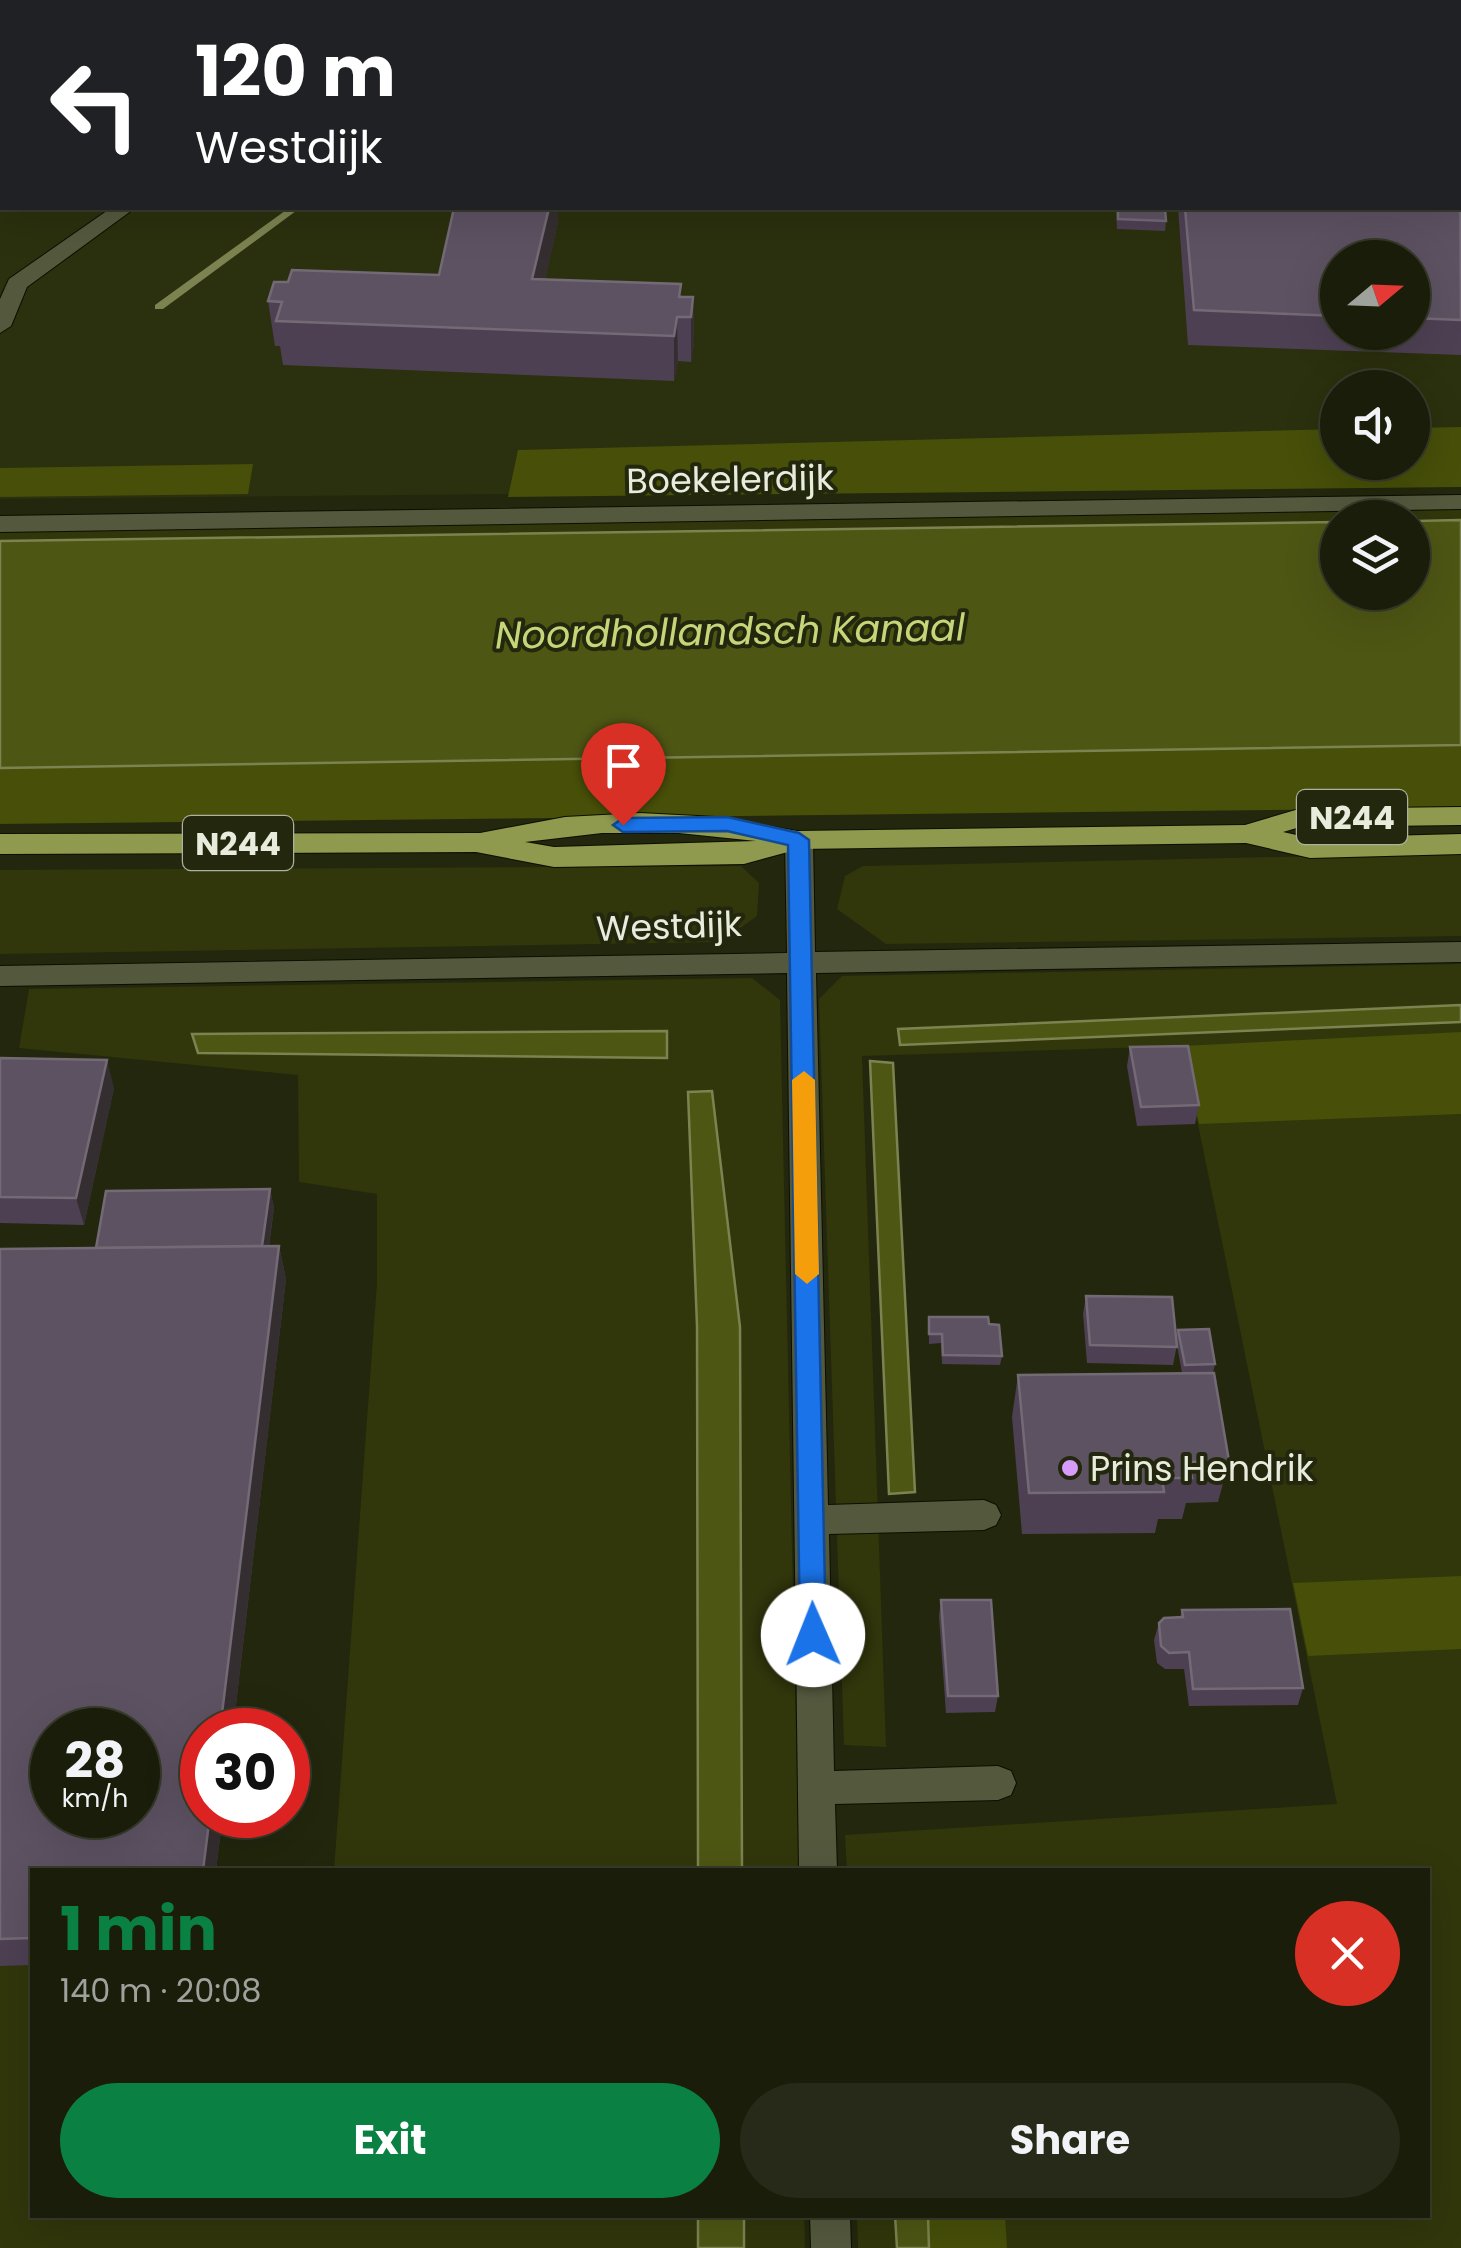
<!DOCTYPE html>
<meta charset="utf-8">
<style>
body{margin:0;font-family:Poppins,sans-serif;background:#272a18;color:#f1f3f6;height:100vh;display:flex;flex-direction:column;font-size:38px;white-space:nowrap}
*{box-sizing:border-box;margin:0}
p{font-size:32px;color:#9fa29c}
.icon{flex:none;width:55px;height:55px;fill:none;stroke:currentColor;stroke-width:2;stroke-linecap:round;stroke-linejoin:round}
.map{position:relative;flex:1;overflow:hidden}
.sheet{position:absolute;left:30px;top:1868px;width:1400px;height:350px;display:flex;flex-direction:column;background:#1a1d0a;border-radius:0px;box-shadow:0 10px 40px #0002,0 0 0 2px #383b2b}
.sheet>*{flex:none}
.banner{position:absolute;left:0px;top:0px;width:1462px;height:210px;box-shadow:0 10px 40px #0002,0 0 0 2px #383b2b;background:#202124;color:#fff;overflow:hidden}
.needle{width:65px;rotate:71deg}
.controls{position:absolute;left:1320px;top:240px;display:grid;gap:20px}
.controls a{display:grid;place-items:center;width:110px;height:110px;border-radius:50%;background:#1a1d0a;box-shadow:0 10px 40px #0002,0 0 0 2px #383b2b;font-size:50px}
.speed{position:absolute;left:30px;top:1708px;display:flex;gap:20px;font-size:50px;font-weight:700;text-align:center}
.speed>*{display:grid;place-content:center;width:130px;height:130px;border-radius:50%;background:#1a1d0a;box-shadow:0 10px 40px #0002,0 0 0 2px #383b2b;line-height:1}
.speed small{font-size:25px;font-weight:400}
.speed .limit{border:15px solid #d22;background:#fff;color:#111}
.pin{position:absolute;display:grid;place-items:center;width:85px;height:85px;color:#fff;margin:-102px -42px;border-radius:50% 50% 50% 0;rotate:-45deg;box-shadow:0 0 10px #0007}
.pin .icon{rotate:45deg}
.me{position:absolute;width:110px;margin:-55px;rotate:359deg;stroke-linejoin:round;filter:drop-shadow(0 0 8px #0008)}
.turn{display:flex;align-items:center;gap:35px;height:210px;padding:0 30px;font-size:45px}
.turn .icon{width:130px;height:130px;stroke-width:2.5}
.turn b{display:block;font-size:70px;line-height:85px}
.round{display:grid;place-items:center;flex:none;width:105px;height:105px;border-radius:52px;background:#272a18}
.headline{display:flex;align-items:center;justify-content:space-between;height:170px;padding:0 30px}
h1{font-size:60px;font-weight:700;line-height:75px;color:#0b8043}
.cta{display:flex;gap:20px;margin-top:auto;padding:20px 30px}
.cta a{flex:1;height:115px;border-radius:60px;background:#0b8043;color:#fff;font-size:40px;font-weight:700;line-height:115px;text-align:center}
.cta a+a{background:#272a18;color:#f1f3f6}
.map>svg:first-child{display:block}
.built{fill:#2b300e;fill-rule:evenodd}
.green{fill:#31360b}
.forest{fill:#474f09}
.water{fill:#4e5614;stroke:#7c8350;stroke-width:2.5}
.lines{fill:none;stroke-linecap:round;stroke-linejoin:round}
.stream{fill:#7c8350;fill-rule:evenodd}
.minor-casing{stroke:#0d0f00;stroke-width:2}
.major-casing{stroke:#0d0f00;stroke-width:2}
.minor{fill:#54593e;fill-rule:evenodd}
.major{fill:#8f9a4e;fill-rule:evenodd}
.wall{fill:#4d4053;fill-rule:evenodd}
.shaded-wall{fill:#352e31}
.building{fill:#5d5262;stroke:#736a75;stroke-width:2.5;fill-rule:evenodd}
.route{fill:#1a73e8;stroke:#114b97;stroke-width:2.5}
.slow{fill:#f59e0b}
.poi-dot{fill:#d79bf9;stroke:#23270d;stroke-width:4}
.labels{text-anchor:middle;dominant-baseline:central;stroke-width:8;stroke-linejoin:round;paint-order:stroke}
.shield{fill:#23270d;stroke:#adb19e;stroke-width:2.5}
.shield-label{font-size:32px;font-weight:bold;fill:#e8ecdc}
.street-label{font-size:35px;fill:#e8ecdc;stroke:#23270d}
.poi-label{font-size:35px;fill:#e8ecdc;stroke:#23270d;text-anchor:start}
.water-label{font-size:38px;font-style:italic;fill:#c7d579;stroke:#23270d}
</style>
<div class="map">
<svg width="1461" height="2248" viewBox="0 0 1461 2248">
<rect width="100%" height="100%" fill="#23270d"/>
<!-- built -->
<path class="built" d="M0 0H1461V485L0 499ZM2 2H1460V208H2ZM1338 258H1412V332H1338ZM1338 388H1412V462H1338Z"/>
<!-- green -->
<g class="green">
<polygon points="1461,496 1461,520 1338,518 1337,522 0,541 0,523"/>
<polygon points="1461,853 1461,936 886,944 837,909 845,876 863,866"/>
<polygon points="741,866 759,883 757,916 721,942 0,954 0,870"/>
<polygon points="1461,964 1461,2248 858,2248 857,2215 1428,2215 1428,1870 847,1870 845,1835 1337,1804 1182,1046 862,1056 886,1747 844,1745 819,999 842,976"/>
<polygon points="752,978 780,1000 799,1870 334,1870 377,1283 377,1194 299,1182 298,1075 19,1048 29,989"/>
<polygon points="0,1953 32,1953 32,2215 804,2215 805,2248 0,2248"/>
</g>
<!-- forest -->
<g class="forest">
<polygon points="1461,427 1461,487 508,497 518,450 1337,429 1338,462 1412,462 1413,428"/>
<polygon points="253,464 248,494 0,497 0,468"/>
<polygon points="1461,745 1461,808 0,824 0,768"/>
<polygon points="1461,1032 1461,1114 1199,1124 1182,1046"/>
<polygon points="1461,1576 1461,1649 1308,1656 1293,1583"/>
<polygon points="928,2215 1005,2215 1007,2248 929,2248"/>
</g>
<!-- water -->
<g class="water">
<polygon points="1461,520 1461,745 0,768 0,541 1337,522 1338,592 1412,592 1413,521"/>
<polygon points="1461,1005 1461,1022 900,1045 898,1029"/>
<polygon points="667,1031 667,1058 198,1053 192,1034"/>
<polygon points="870,1061 893,1063 915,1492 889,1494"/>
<polygon points="712,1091 740,1327 742,1870 698,1870 697,1326 688,1092"/>
<rect x="698" y="2215" width="46" height="33"/>
<polygon points="895,2215 928,2215 929,2248 897,2248"/>
</g>
<g class="lines">
<!-- stream -->
<g class="stream">
<polygon points="575,0 586,0 584,2 574,2"/>
<polygon points="289,208 300,208 163,309 155,309 155,305"/>
</g>
<!-- minor casing -->
<g class="minor-casing">
<g id="minor">
<polygon points="656,0 676,0 676,2 657,2"/>
<polygon points="111,208 135,208 27,287 11,326 0,333 0,299 9,279"/>
<polygon points="1461,495 1461,509 0,532 0,516"/>
<polygon points="799,831 813,840 815,952 1461,942 1461,962 816,973 828,1505 984,1500 996,1505 1001,1515 996,1525 984,1530 829,1534 834,1771 998,1766 1011,1771 1016,1783 1011,1795 998,1800 835,1804 837,1870 799,1870 787,973 0,986 0,966 787,953 785,840"/>
<polygon points="810,2215 850,2215 851,2248 811,2248"/>
</g>
</g>
<!-- major casing -->
<g class="major-casing">
<path id="major" d="M1461 807V825L1300 827 1283 832 1310 838 1461 834V854L1310 858 1246 843 799 849 744 864 554 867 476 852 0 854V834L480 833 565 817 640 813 716 817 797 831 1245 825 1299 809ZM602 833H679L756 841 554 847 525 842Z"/>
</g>
<!-- minor -->
<use href="#minor" class="minor"/>
<!-- major -->
<use href="#major" class="major"/>
</g>
<!-- wall -->
<g class="wall">
<polygon points="1379,0 1461,0 1461,61 1460,2 1380,2"/>
<polygon points="0,123 2,124 2,194 0,194"/>
<path d="M1461 132V355L1188 345 1178 208H1460ZM1338 258H1412V332H1338Z"/>
<polygon points="454,208 558,208 558,222 545,279 693,297 694,342 691,362 678,361 674,381 283,365 280,346 275,346 268,301 288,282 439,275"/>
<polygon points="1116,208 1165,208 1166,221 1165,231 1117,229"/>
<polygon points="1130,1047 1199,1105 1195,1124 1137,1126 1127,1066"/>
<polygon points="0,1058 114,1088 84,1225 0,1223"/>
<polygon points="270,1189 274,1208 269,1246 279,1246 286,1279 233,1730 202,1730 223,1815 216,1870 32,1870 32,1965 0,1966 0,1249 96,1248"/>
<polygon points="1086,1296 1176,1338 1178,1330 1215,1364 1213,1373 1229,1461 1218,1502 1186,1503 1182,1519 1158,1519 1155,1533 1022,1534 1012,1417 1018,1375 1182,1373 1177,1345 1173,1365 1087,1363 1083,1314"/>
<polygon points="929,1317 989,1324 1002,1356 1000,1365 942,1364 941,1343 929,1344"/>
<polygon points="941,1600 998,1696 995,1712 946,1713 939,1616"/>
<polygon points="1182,1610 1303,1688 1298,1705 1189,1706 1184,1669 1165,1669 1157,1663 1154,1640 1159,1623 1180,1617"/>
</g>
<!-- shaded-wall -->
<g class="shaded-wall">
<polygon points="549,208 558,208 558,222 535,324 532,279"/>
<polygon points="693,297 694,342 691,362 691,317"/>
<polygon points="677,317 678,361 674,381 674,336"/>
<polygon points="107,1060 114,1088 84,1225 76,1198"/>
<polygon points="270,1189 274,1208 264,1279 260,1261"/>
<polygon points="279,1246 286,1279 233,1730 220,1730"/>
<polygon points="210,1815 223,1815 216,1870 203,1870"/>
</g>
<!-- building -->
<g class="building">
<polygon points="1400,0 1461,0 1461,3"/>
<polygon points="0,123 2,124 2,168 0,168"/>
<polygon points="1460,132 1461,320 1412,318 1412,258 1338,258 1338,316 1194,310 1185,208 1460,208"/>
<polygon points="454,208 549,208 532,279 681,284 679,297 693,297 691,317 677,317 674,336 276,321 282,302 268,301 274,282 288,282 292,270 439,275"/>
<polygon points="1118,208 1165,208 1166,221 1118,219"/>
<polygon points="1188,1046 1199,1105 1141,1107 1130,1047"/>
<polygon points="0,1058 107,1060 76,1198 0,1197"/>
<polygon points="270,1189 262,1246 96,1248 106,1191"/>
<path d="M279 1246 220 1730H202V1815H210L203 1870H32V1938L0 1939V1249ZM52 1730H138V1815H52Z"/>
<polygon points="1086,1296 1172,1297 1177,1347 1090,1345"/>
<polygon points="929,1317 988,1317 989,1324 999,1325 1002,1356 943,1355 942,1334 929,1334"/>
<polygon points="1209,1329 1215,1364 1185,1365 1178,1330"/>
<polygon points="1214,1373 1229,1461 1189,1462 1192,1478 1162,1478 1164,1492 1029,1493 1018,1375"/>
<polygon points="941,1600 991,1600 998,1696 948,1696"/>
<polygon points="1290,1609 1303,1688 1193,1689 1189,1652 1169,1653 1161,1646 1159,1623 1164,1618 1183,1617 1182,1610"/>
</g>
<!-- route -->
<polygon class="route" points="727,817 799,833 809,840 826,1635 822,1643 813,1647 804,1643 800,1635 788,845 727,831 623,832 613,825 623,818"/>
<!-- slow -->
<polygon class="slow" points="804,1071 815,1080 819,1274 807,1284 795,1274 792,1080"/>
<!-- markers -->
<circle class="poi-dot" cx="1070" cy="1468" r="10"/>
<g class="labels">
<!-- shield labels -->
<g class="shield">
<rect x="1297" y="790" width="110" height="54" rx="8"/>
<rect x="183" y="816" width="110" height="54" rx="8"/>
</g>
<g class="shield-label">
<text x="1352" y="817">N244</text>
<text x="238" y="843">N244</text>
</g>
<!-- street labels -->
<g class="street-label">
<text transform="translate(730 479) rotate(-1)">Boekelerdijk</text>
<text transform="translate(669 926) rotate(-2)">Westdijk</text>
</g>
<!-- poi labels -->
<g class="poi-label">
<text x="1090" y="1468">Prins Hendrik</text>
</g>
<!-- water labels -->
<g class="water-label">
<text transform="translate(730 631) rotate(-1)">Noordhollandsch Kanaal</text>
</g>
</g>
</svg>
<div class="controls">
<a><svg class="needle" viewBox="-14 -14 28 28"><path d="M0-13l5 13h-10z" fill="#e53935"/><path d="M0 13l5-13h-10z" fill="#9fa29c"/></svg></a>
<a><svg class="icon" aria-label="sound" viewBox="0 0 24 24"><path d="M4 9h4l5-4v14l-5-4H4zM17 9q2 3 0 6"/></svg></a>
<a><svg class="icon" aria-label="layers" viewBox="0 0 24 24"><path d="M12 4l9 5-9 5-9-5zM3 14l9 5 9-5"/></svg></a>
</div>
<div class="speed"><div>28<small>km/h</small></div><div class="limit">30</div></div>
<div class="pin" style="left:623px;top:825px;background:#d93025"><svg class="icon" aria-label="arrive" viewBox="0 0 24 24"><path d="M6 21V4h12l-3 4 3 4H6"/></svg></div>
<svg class="me" style="left:813px;top:1635px" viewBox="-20 -20 40 40"><circle r="19" fill="#fff"/><path d="M0-13L10 11 0 6-10 11z" fill="#1a73e8"/></svg>
<div class="banner">
<div class="turn"><svg class="icon" aria-label="left" viewBox="0 0 24 24"><path d="M17 20v-9H6M10 6l-5 5 5 5"/></svg><div><b>120 m</b>Westdijk</div></div>
</div>
<section class="sheet">
<div class="headline"><div><h1>1 min</h1><p>140 m · 20:08</p></div><a class="round" style="background:#d93025;color:#fff"><svg class="icon" aria-label="close" viewBox="0 0 24 24"><path d="M6 6l12 12M18 6L6 18"/></svg></a></div>
<div class="cta"><a>Exit</a><a>Share</a></div>
</section>
</div>
